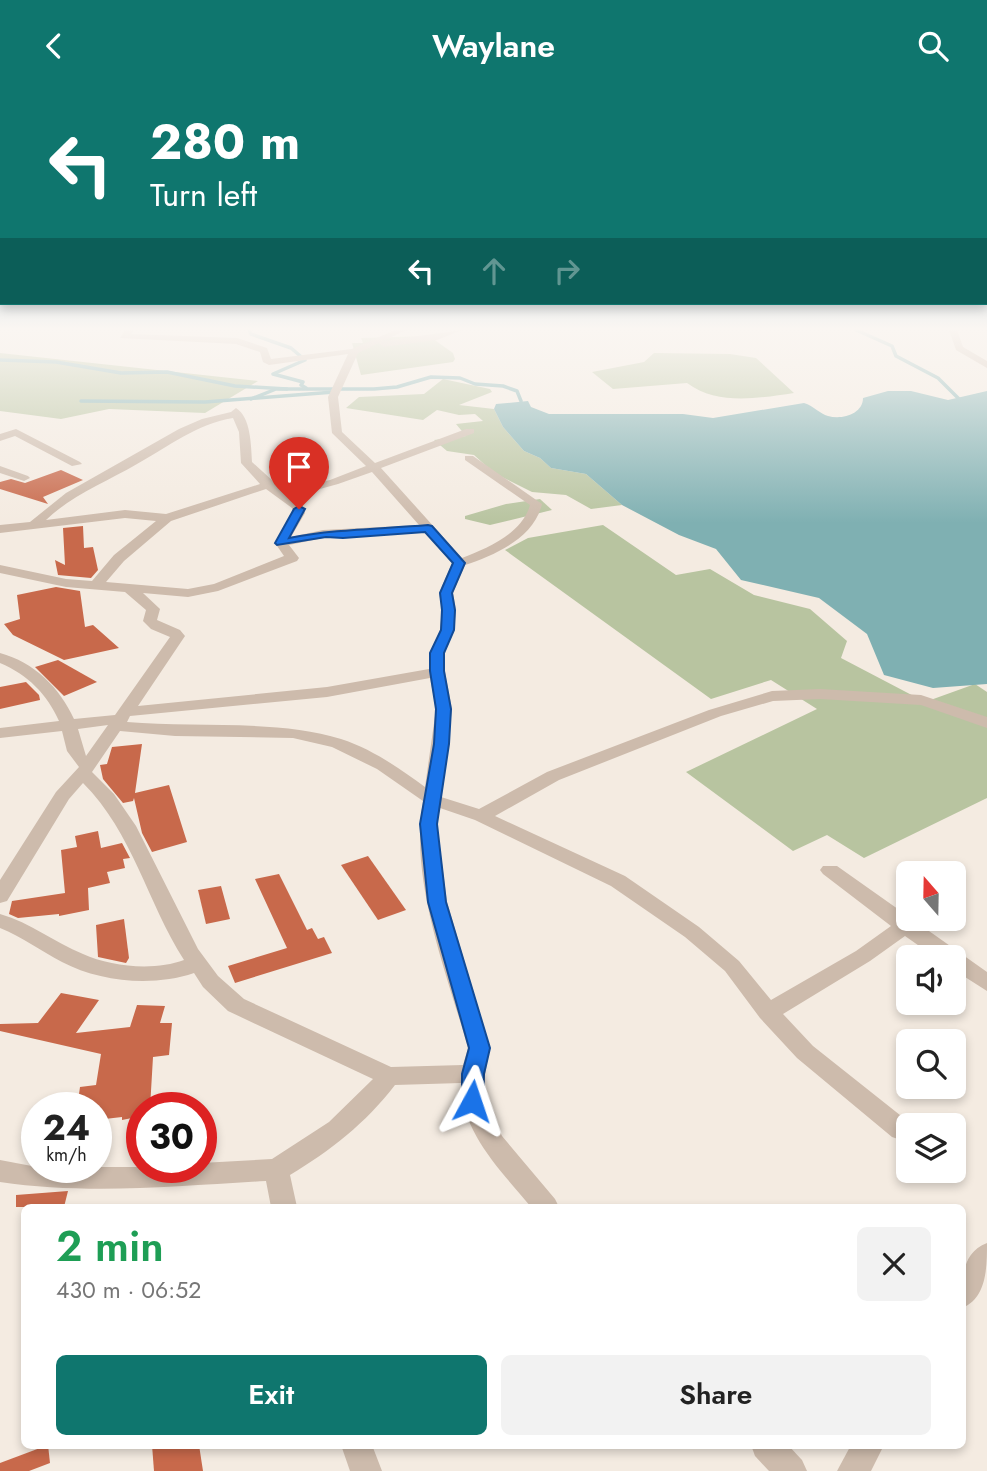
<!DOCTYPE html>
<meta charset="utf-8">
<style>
body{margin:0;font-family:Jost,sans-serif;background:#f2f2f2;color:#222;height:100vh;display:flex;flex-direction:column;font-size:26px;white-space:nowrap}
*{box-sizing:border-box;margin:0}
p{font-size:23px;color:#767676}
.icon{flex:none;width:38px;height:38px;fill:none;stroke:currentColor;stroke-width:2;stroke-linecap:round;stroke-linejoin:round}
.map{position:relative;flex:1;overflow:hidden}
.details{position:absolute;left:21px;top:1113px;width:945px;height:245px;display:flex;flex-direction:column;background:#fff;border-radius:10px;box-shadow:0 4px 10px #0003}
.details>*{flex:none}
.guide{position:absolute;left:0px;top:0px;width:987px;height:214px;box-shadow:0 4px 10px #0003;background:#0f766e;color:#fff;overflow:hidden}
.needle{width:46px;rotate:340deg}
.tools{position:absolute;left:896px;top:770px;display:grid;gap:14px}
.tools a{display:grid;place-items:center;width:70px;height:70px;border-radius:10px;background:#fff;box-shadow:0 4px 10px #0003;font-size:35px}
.speed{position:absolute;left:21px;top:1001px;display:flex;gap:14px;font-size:35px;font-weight:700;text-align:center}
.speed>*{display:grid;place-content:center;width:91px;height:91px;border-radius:50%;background:#fff;box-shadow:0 4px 10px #0003;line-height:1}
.speed small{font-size:18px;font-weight:400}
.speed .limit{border:10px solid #d22;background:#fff;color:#111}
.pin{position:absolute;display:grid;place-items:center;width:60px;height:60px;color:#fff;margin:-72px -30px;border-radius:50% 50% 50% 0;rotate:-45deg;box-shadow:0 0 7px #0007}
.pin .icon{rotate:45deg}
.me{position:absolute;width:77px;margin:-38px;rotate:5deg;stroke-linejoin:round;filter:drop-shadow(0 0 5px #0008)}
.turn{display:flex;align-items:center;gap:24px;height:147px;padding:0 35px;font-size:32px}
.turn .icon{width:91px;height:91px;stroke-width:2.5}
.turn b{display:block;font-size:49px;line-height:60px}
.lanes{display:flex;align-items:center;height:66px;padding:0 35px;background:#0003;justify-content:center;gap:35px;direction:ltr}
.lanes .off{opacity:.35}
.round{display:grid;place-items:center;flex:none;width:74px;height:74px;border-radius:10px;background:#f2f2f2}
.head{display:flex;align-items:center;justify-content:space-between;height:119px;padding:0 35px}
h1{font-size:42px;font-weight:600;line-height:52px;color:#1e9e55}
.primary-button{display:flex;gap:14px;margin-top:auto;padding:14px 35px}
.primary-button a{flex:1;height:80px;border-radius:10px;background:#0f766e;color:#fff;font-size:28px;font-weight:600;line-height:80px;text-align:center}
.primary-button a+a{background:#f2f2f2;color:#222}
header{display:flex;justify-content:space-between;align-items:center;height:91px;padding:0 35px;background:#0f766e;color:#fff;font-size:32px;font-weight:600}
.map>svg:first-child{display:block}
.green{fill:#b8c4a0}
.water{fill:#7fb0b2}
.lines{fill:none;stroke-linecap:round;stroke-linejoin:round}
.stream{stroke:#7fb0b2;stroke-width:3.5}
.building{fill:#c8694b}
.minor{fill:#cdbbac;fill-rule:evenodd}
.route{fill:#1a73e8;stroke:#114b97;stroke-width:2}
</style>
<header><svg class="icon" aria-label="back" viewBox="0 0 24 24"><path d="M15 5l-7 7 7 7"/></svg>Waylane<svg class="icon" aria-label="search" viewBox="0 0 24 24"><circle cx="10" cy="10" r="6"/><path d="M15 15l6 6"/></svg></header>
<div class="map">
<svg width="987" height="1380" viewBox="0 0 987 1380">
<rect width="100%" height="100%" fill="#f4ebe1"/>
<!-- green -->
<g class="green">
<polygon points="429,245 453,262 455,268 453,271 361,284 352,252 363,252 361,247"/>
<polygon points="0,262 258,290 205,322 109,318 61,328 0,320"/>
<path d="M654 262 730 263 756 267 794 302C759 307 718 315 687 292L613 298 592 281 644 271Z"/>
<polygon points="443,288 490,298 492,301 459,314 494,318 503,336 524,360 540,367 551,377 586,383 622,414 591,418 566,404 532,401 494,382 474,364 447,360 434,349 466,345 456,333 483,330 475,323 459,324 437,319 423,329 346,317 359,306 424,303"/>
<polygon points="540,408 552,419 490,434 465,428 465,425 506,413"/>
<polygon points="603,434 676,484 710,478 754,504 810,518 847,550 841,567 925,611 975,593 987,601 987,707 864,767 827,744 793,760 686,681 817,618 771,589 711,608 505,459 528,447"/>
</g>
<!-- water -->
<path class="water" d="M888 300H911L948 309 987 300V593L933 597 884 584 867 543 819 507 741 489 716 458 679 444 622 414 586 383 551 377 540 367 524 360 503 336 494 318 496 313 528 310 531 316 549 323H683L713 327 804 312C814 315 820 323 828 325 842 329 863 323 863 307Z"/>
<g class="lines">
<!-- stream -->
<g class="stream">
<polyline points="249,239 251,243 291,257 305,269 273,283 303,291 301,294 306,297"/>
<polyline points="856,239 892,255 896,265 938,287 959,308"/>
<polyline points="0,269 56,271 121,282 167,281 235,295 287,298"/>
<polyline points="251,308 276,298 374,298 397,296 431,286 460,287 475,293 503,295 517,300 521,310"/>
<polyline points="81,310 205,311 334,301"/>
</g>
</g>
<!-- building -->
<g class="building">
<polygon points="61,379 83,389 43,406 48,413 0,398 0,391 11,388 25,392"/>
<polygon points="83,435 84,457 93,456 98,479 91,487 58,484 55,469 65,474 63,437"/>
<polygon points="56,496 80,500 85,536 93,534 119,557 64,569 13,544 4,533 20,528 17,504"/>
<polygon points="58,569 97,591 64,605 35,576"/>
<polygon points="26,591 39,604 40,609 0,618 0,596"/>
<polygon points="142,653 135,702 169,694 187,751 152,761 142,742 134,707 133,710 123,712 103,688 100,674 107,673 112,656"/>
<polygon points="98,740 101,757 122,752 130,767 123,768 125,777 107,781 110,792 88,797 89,819 59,825 59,823 18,827 9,823 12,810 65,802 61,759 77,756 75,745"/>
<polygon points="368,765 406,819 378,829 341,774"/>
<polygon points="279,783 307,839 312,837 318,848 324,846 332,862 235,892 228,875 287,857 255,788"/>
<polygon points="221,795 230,828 206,833 198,799"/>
<polygon points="124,828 129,867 126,872 98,866 96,834"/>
<polygon points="61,902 99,909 76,942 130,936 137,914 165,915 160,932 172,932 169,964 153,966 150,1017 142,1017 142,1025 122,1029 122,1026 96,1029 96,1017 77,1017 80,996 96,994 101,963 0,940 0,933 38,932"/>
<polygon points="68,1100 64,1116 16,1116 16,1104"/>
<polygon points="48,1354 50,1372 29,1380 0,1380 0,1372"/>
<polygon points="152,1354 199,1354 203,1380 154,1380"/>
</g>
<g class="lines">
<!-- minor -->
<g class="minor">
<path d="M125 239H134L131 243 237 247 267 257 271 268 352 258 395 239H406L383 250 462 239 437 249 383 256 379 252 358 262 338 306 342 341 375 372 466 338H474V342L381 377 462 467C487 457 522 443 530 414L465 369V365H473L542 413C534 447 495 464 465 474L453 502 456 519 454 539 444 562 445 581 452 618 441 706 479 718 547 681 709 619 772 600 820 598 921 604 987 626V637L921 614 820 608 773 610 721 625 559 689 495 725 625 785 699 836 739 870 771 909 856 860 891 835 823 783 820 779 823 775H837L987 881V900L954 879V866H935L905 845 870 870 783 923 813 955 910 1032 908 1047 901 1049 892 1046 797 967 760 927 725 880 685 846 611 795 475 729 440 717 437 733 447 811 490 957 485 983V1010L502 1045 555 1108 559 1116H531C502 1081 461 1041 461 992L395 994C366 1032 330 1060 290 1084L297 1116H271L266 1090C177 1095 88 1104 0 1091V1069L37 1076H201V1072L272 1068 329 1031 373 988 228 920 203 896 194 882C153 896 100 891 62 871 41 860 22 846 0 837V823C31 832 54 851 83 863 111 876 155 880 184 869 147 811 133 742 83 692L69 708 7 810 0 812V789L56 701 79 676 67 660 62 640 0 647V637L59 630C47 603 28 584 0 572V562C34 571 60 597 74 628L115 624 170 546 151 538 143 530 146 519 125 501 66 496 0 482V474L66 488 92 490 114 464 156 430 125 427 0 442V434L30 431 66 402 179 338 202 328 231 321 236 317C251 326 251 355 252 371L284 400 330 389 366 375 332 342 328 306 348 263 269 274 263 271 260 261 236 253 120 247ZM233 327 239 341 241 372 260 393 166 423 125 419 46 429C72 404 106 391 137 373 170 355 196 333 233 327ZM372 381 419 434 323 439 291 446 305 422 302 413 291 406 338 393ZM266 398 292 417 293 422 275 452 284 465 214 493 188 498 106 491 124 470 171 430ZM425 441 452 472 439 502 442 519 440 539 430 562 429 578 327 596 138 615 185 545 180 539 157 529 160 518 143 502 188 506 218 500 297 470 299 467 289 454 323 447ZM430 587 436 618 425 696C399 677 372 658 341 648 279 628 194 637 127 631L130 625 327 606ZM108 634 86 665 78 638ZM120 640 175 645 293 647 332 656 377 678 423 710C409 789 447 882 468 957L463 974 391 976 244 908 218 885 198 858 136 735 114 703 92 681Z"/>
<polygon points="949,239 957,239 963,256 987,270 987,277 956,259"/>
<polygon points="16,338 80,371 82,373 72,375 15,345 0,350 0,343"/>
<polygon points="0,375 28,385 30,387 24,390 0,382"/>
<path d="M987 1152C987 1176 987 1207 962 1217 962 1192 960 1162 987 1152Z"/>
<polygon points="341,1354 372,1354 382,1380 350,1380"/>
<polygon points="751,1354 788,1354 802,1369 807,1380 769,1380 755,1365"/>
<polygon points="851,1354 884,1354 871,1380 837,1380"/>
</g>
</g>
<!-- sky -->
<linearGradient id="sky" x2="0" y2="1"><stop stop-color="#7eb2d2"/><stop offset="0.55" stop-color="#faf6f2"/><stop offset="1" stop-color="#faf6f2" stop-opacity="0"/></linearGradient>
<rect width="987" height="432" fill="url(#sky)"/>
<!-- route -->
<path class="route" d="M299 415 305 418 289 447C335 438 382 438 428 434L432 435 465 472 452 502 455 519 454 539 444 562V580L451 618 449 653 437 733 446 811 490 957 484 983 483 1010 480 1017 472 1019 465 1017 462 1010V983L469 957 428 811 420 733 434 653 436 618 430 580V562L441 539 442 519 440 502 453 472 425 441 343 447 326 446 277 454 275 452 294 418Z"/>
</svg>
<div class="tools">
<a><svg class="needle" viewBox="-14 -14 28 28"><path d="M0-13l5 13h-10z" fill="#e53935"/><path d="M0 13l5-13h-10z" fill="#767676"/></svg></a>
<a><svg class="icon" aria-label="sound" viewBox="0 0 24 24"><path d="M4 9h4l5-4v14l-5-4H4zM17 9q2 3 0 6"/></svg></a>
<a><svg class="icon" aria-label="search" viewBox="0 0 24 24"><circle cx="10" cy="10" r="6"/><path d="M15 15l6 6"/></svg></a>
<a><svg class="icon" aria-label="layers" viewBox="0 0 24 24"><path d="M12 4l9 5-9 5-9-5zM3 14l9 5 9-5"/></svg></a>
</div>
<div class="speed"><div>24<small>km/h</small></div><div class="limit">30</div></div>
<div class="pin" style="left:299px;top:418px;background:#d93025"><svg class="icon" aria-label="arrive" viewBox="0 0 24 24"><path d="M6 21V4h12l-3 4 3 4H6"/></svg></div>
<svg class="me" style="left:472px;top:1010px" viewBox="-20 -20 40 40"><path d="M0-17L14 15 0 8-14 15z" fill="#1a73e8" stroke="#fff" stroke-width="4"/></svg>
<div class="guide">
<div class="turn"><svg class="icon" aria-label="left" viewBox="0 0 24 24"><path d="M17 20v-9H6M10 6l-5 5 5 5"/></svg><div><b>280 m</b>Turn left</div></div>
<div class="lanes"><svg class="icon" aria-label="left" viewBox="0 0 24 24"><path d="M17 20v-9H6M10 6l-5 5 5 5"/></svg><svg class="icon off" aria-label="ahead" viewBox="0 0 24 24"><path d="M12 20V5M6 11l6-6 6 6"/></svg><svg class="icon off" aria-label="right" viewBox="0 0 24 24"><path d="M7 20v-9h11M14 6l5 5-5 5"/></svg></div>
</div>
<section class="details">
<div class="head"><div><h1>2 min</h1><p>430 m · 06:52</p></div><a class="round"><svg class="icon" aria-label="close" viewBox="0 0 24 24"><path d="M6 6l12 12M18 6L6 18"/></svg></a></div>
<div class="primary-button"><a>Exit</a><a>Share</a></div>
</section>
</div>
